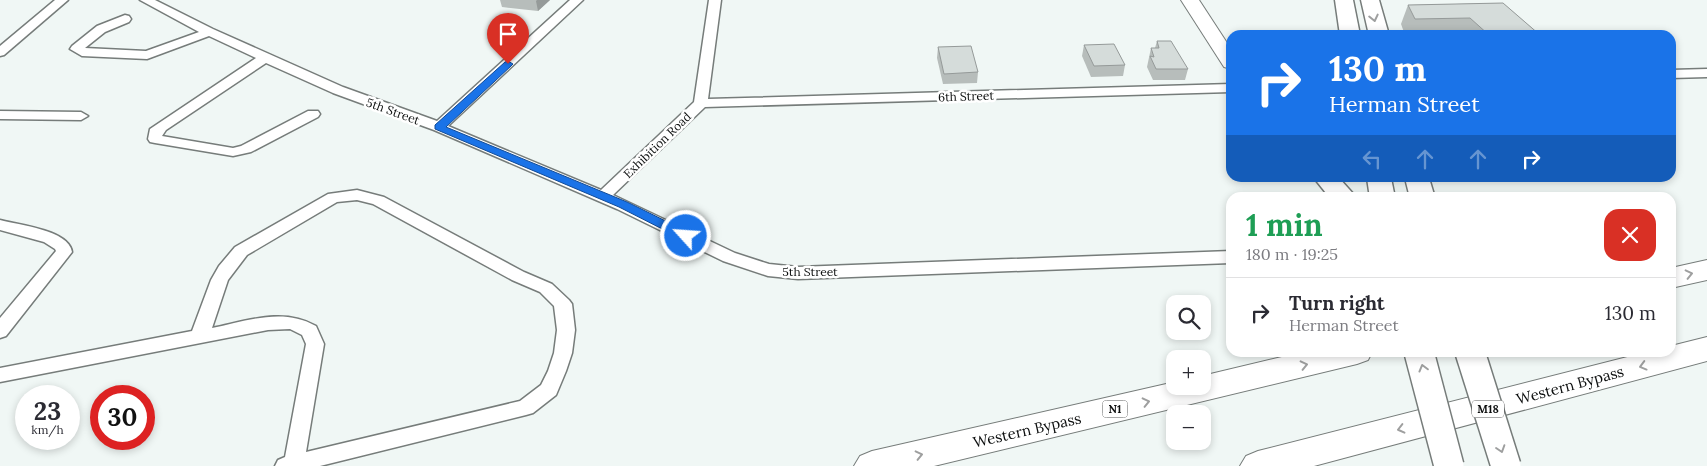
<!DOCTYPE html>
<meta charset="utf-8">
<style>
body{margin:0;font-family:Lora,serif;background:#f2f2f3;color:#2b2b33;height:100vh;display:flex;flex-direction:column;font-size:19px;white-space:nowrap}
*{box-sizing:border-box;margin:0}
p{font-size:16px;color:#7c7c81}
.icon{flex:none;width:28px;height:28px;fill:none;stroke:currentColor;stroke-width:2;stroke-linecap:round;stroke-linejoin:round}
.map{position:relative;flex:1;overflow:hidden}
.side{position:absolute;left:1226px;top:192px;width:450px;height:165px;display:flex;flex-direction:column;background:#fff;border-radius:15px;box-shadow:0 2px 8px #0003}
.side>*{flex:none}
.top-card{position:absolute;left:1226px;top:30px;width:450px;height:152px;border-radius:15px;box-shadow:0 2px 8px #0003;background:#1a73e8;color:#fff;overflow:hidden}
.tools{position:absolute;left:1166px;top:295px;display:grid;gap:10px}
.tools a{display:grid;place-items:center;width:45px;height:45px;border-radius:10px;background:#fff;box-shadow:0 2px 8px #0003;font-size:25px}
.speed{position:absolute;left:15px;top:385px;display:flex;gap:10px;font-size:25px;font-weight:700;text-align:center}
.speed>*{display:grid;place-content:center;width:65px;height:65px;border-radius:50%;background:#fff;box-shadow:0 2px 8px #0003;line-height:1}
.speed small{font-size:12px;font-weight:400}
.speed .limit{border:8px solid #d22;background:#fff;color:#111}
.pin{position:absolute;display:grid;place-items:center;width:42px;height:42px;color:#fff;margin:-51px -21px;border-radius:50% 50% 50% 0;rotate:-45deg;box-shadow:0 0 5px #0007}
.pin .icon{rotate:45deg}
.me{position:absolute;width:55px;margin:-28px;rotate:296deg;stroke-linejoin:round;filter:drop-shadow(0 0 4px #0008)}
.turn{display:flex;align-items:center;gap:18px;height:105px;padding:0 20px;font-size:22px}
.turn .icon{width:65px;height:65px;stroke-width:2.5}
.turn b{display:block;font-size:35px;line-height:42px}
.lanes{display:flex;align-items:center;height:48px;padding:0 20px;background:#0003;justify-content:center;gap:25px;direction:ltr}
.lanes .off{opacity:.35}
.round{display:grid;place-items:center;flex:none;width:52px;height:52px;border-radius:15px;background:#f2f2f3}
.headline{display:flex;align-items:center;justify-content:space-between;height:85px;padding:0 20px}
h1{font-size:30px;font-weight:700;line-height:38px;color:#1e9e55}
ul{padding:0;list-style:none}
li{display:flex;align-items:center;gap:15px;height:70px;padding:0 20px;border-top:1px solid #e1e1e2}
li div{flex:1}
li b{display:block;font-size:19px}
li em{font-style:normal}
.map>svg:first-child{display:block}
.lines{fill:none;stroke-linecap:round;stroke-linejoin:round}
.minor-casing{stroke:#767c7a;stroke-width:3}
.secondary-casing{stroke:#767c7a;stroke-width:2}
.primary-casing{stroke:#767c7a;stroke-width:3}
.motorway-casing{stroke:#767c7a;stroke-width:2}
.minor{fill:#fff;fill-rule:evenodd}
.secondary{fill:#fff;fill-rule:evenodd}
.primary{fill:#fff;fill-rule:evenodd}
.motorway{fill:#fff;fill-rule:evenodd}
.primary-bridge-casing{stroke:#767c7a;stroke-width:32;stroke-linecap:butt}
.primary-bridge{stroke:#fff;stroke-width:29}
.wall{fill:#b7bdbb}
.shaded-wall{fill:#959a99}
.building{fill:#d5dcda;stroke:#959a99}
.oneway{stroke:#9e9f9f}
.route{fill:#1a73e8;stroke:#114b97}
.labels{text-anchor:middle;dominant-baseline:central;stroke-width:5;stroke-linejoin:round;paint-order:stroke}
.shield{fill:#fff;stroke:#555656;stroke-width:1}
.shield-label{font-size:11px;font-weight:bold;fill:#0c0e0e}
.street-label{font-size:12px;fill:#0c0e0e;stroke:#fff}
.near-street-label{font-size:15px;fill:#0c0e0e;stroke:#fff}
</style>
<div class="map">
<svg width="1707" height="466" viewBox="0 0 1707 466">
<rect width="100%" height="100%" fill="#f0f7f5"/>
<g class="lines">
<!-- minor casing -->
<g class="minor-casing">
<g id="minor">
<polygon points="55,0 68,0 4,55 0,56 0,46"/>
<polygon points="140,0 155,0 213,29 343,87 437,121 570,0 583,0 448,126 601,190 694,102 709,0 721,0 708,99 1231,84 1231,92 705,107 613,195 735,253 769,264 798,267 1231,251 1231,263 798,279 768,276 723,261 617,209 434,130 333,93 266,63 166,130 162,136 233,148 241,146 308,111 318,111 320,114 318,117 251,152 233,156 155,143 150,142 148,139 150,129 256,58 209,36 147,59 82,56 70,49 72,46 97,26 125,15 129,16 131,19 129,22 105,32 85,48 146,51 199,32"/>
<polygon points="1707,69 1707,77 1671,78 1671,70"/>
<polygon points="0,111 81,112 88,116 81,120 0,119"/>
<path d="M357 190 384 197 524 272 552 284 569 300 572 304 575 330 572 353 566 371 556 395 533 413 526 415 320 466H275L278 460 285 457 306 344 302 335 290 329 268 330 0 382V368L192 331 211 280 219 266 235 247 328 194ZM357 200 373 204 512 280 540 292 554 306 557 330 554 353 548 371 541 385 520 401 306 452 324 344 316 326C283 307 247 321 212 328L228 280 247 255 337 202Z"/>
<path d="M0 220C19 225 69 230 72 252L6 336 0 338V318L56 251 55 249 44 242 0 230Z"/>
</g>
</g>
<!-- secondary casing -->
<g class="secondary-casing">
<polygon id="secondary" points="1181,0 1199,0 1231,49 1231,69 1224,67"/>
</g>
<!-- primary casing -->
<g class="primary-casing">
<g id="primary">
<polygon points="1335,0 1353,0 1360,35 1340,35"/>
<polygon points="1361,0 1379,0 1389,35 1369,35"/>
<polygon points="1314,178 1339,178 1357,198 1330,198"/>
<polygon points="1367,178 1391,178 1395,198 1370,198"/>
<polygon points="1405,178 1429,178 1435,198 1410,198"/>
</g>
</g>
<!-- motorway casing -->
<g class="motorway-casing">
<g id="motorway">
<polygon points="1707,260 1707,280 1671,288 1671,268"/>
<polygon points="1707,337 1707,361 1314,466 1240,466 1246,456 1258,451 1647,352 1671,352 1671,346"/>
<polygon points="1303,352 1372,352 1368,360 1357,364 934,466 854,466 860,456 872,451 1175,382 1175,386 1202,386 1202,376"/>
</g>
</g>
<!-- minor -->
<use href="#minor" class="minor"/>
<!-- secondary -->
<use href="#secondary" class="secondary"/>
<!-- primary -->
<use href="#primary" class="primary"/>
<!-- motorway -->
<use href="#motorway" class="motorway"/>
<!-- primary-bridge casing -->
<g class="primary-bridge-casing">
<g id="primary-bridge">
<polyline points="1419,352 1449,466"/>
<polyline points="1470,352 1506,466"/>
</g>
</g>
<!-- primary-bridge -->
<use href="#primary-bridge" class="primary-bridge"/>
</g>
<!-- wall -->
<g class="wall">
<polygon points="500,0 550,0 538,11 502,7"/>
<polygon points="1503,3 1540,35 1405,35 1401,24 1408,5"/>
<polygon points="1157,41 1188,69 1185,80 1153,80 1147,67 1151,48 1155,48"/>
<polygon points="1084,45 1125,65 1123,76 1091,77 1082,56"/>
<polygon points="938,47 978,72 977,83 943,84 937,58"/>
</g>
<!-- shaded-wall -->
<polygon class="shaded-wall" points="537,0 550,0 538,11 536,1"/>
<!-- building -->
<g class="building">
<polygon points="1503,3 1540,35 1489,35 1470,18 1415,19 1408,5"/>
<polygon points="1157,41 1171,41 1188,69 1156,69 1150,56 1154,57 1151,48 1159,48"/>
<polygon points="1114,44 1125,65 1094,66 1084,45"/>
<polygon points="971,46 978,72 944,74 938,47"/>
</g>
<!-- one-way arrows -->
<defs><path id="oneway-chevron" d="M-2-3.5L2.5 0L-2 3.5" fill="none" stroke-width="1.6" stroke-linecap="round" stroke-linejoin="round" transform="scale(1.25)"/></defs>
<g class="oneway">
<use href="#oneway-chevron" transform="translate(1374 18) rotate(77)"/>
<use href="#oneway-chevron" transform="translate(1689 274) rotate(-13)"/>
<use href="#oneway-chevron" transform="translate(1304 365) rotate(-13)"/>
<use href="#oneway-chevron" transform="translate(1643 366) rotate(165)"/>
<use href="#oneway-chevron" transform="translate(1423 368) rotate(-105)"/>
<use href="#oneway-chevron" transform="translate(1146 402) rotate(-13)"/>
<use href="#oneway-chevron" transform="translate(1401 429) rotate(166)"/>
<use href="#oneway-chevron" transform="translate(1501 449) rotate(72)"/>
<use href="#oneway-chevron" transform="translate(919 455) rotate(-13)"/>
</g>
<!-- route -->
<polygon class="route" points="508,61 513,64 511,66 446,127 627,202 690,233 691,236 690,239 682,239 619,207 435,129 435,125 505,62"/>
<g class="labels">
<!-- shield labels -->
<g class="shield">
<rect x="1102.5" y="400.5" width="25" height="17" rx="4"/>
<rect x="1472" y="400.5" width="32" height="17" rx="4"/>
</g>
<g class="shield-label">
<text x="1115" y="409">N1</text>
<text x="1488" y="409">M18</text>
</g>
<!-- street labels -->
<g class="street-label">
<text transform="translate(966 96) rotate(-2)">6th Street</text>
<text transform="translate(393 111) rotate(20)">5th Street</text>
<text transform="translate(657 145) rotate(-44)">Exhibition Road</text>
<text x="810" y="271">5th Street</text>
</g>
<!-- near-street labels -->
<g class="near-street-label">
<text transform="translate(1570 385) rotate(-15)">Western Bypass</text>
<text transform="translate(1027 430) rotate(-13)">Western Bypass</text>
</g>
</g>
</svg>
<div class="tools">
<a><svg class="icon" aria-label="search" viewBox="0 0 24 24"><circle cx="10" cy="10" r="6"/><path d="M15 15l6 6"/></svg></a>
<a>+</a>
<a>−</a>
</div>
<div class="speed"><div>23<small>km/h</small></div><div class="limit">30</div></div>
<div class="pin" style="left:508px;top:64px;background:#d93025"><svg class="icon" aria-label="arrive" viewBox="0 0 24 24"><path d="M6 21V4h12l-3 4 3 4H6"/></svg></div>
<svg class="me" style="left:686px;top:236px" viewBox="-20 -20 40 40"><circle r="17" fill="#1a73e8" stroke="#fff" stroke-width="3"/><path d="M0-11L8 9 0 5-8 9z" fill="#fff"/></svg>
<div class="top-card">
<div class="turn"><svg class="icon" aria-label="right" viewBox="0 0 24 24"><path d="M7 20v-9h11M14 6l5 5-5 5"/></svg><div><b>130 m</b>Herman Street</div></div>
<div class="lanes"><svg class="icon off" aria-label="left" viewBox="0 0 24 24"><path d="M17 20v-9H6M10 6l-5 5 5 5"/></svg><svg class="icon off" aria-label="ahead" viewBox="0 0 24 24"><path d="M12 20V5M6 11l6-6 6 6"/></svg><svg class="icon off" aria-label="ahead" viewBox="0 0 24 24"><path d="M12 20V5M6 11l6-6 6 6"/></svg><svg class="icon" aria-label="right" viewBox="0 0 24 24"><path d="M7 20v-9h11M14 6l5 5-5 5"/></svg></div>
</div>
<section class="side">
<div class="headline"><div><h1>1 min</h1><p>180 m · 19:25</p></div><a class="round" style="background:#d93025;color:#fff"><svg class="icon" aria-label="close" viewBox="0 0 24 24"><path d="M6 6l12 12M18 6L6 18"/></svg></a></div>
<ul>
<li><svg class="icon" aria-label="right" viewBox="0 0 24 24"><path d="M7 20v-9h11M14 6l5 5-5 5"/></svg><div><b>Turn right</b><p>Herman Street</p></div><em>130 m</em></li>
</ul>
</section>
</div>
